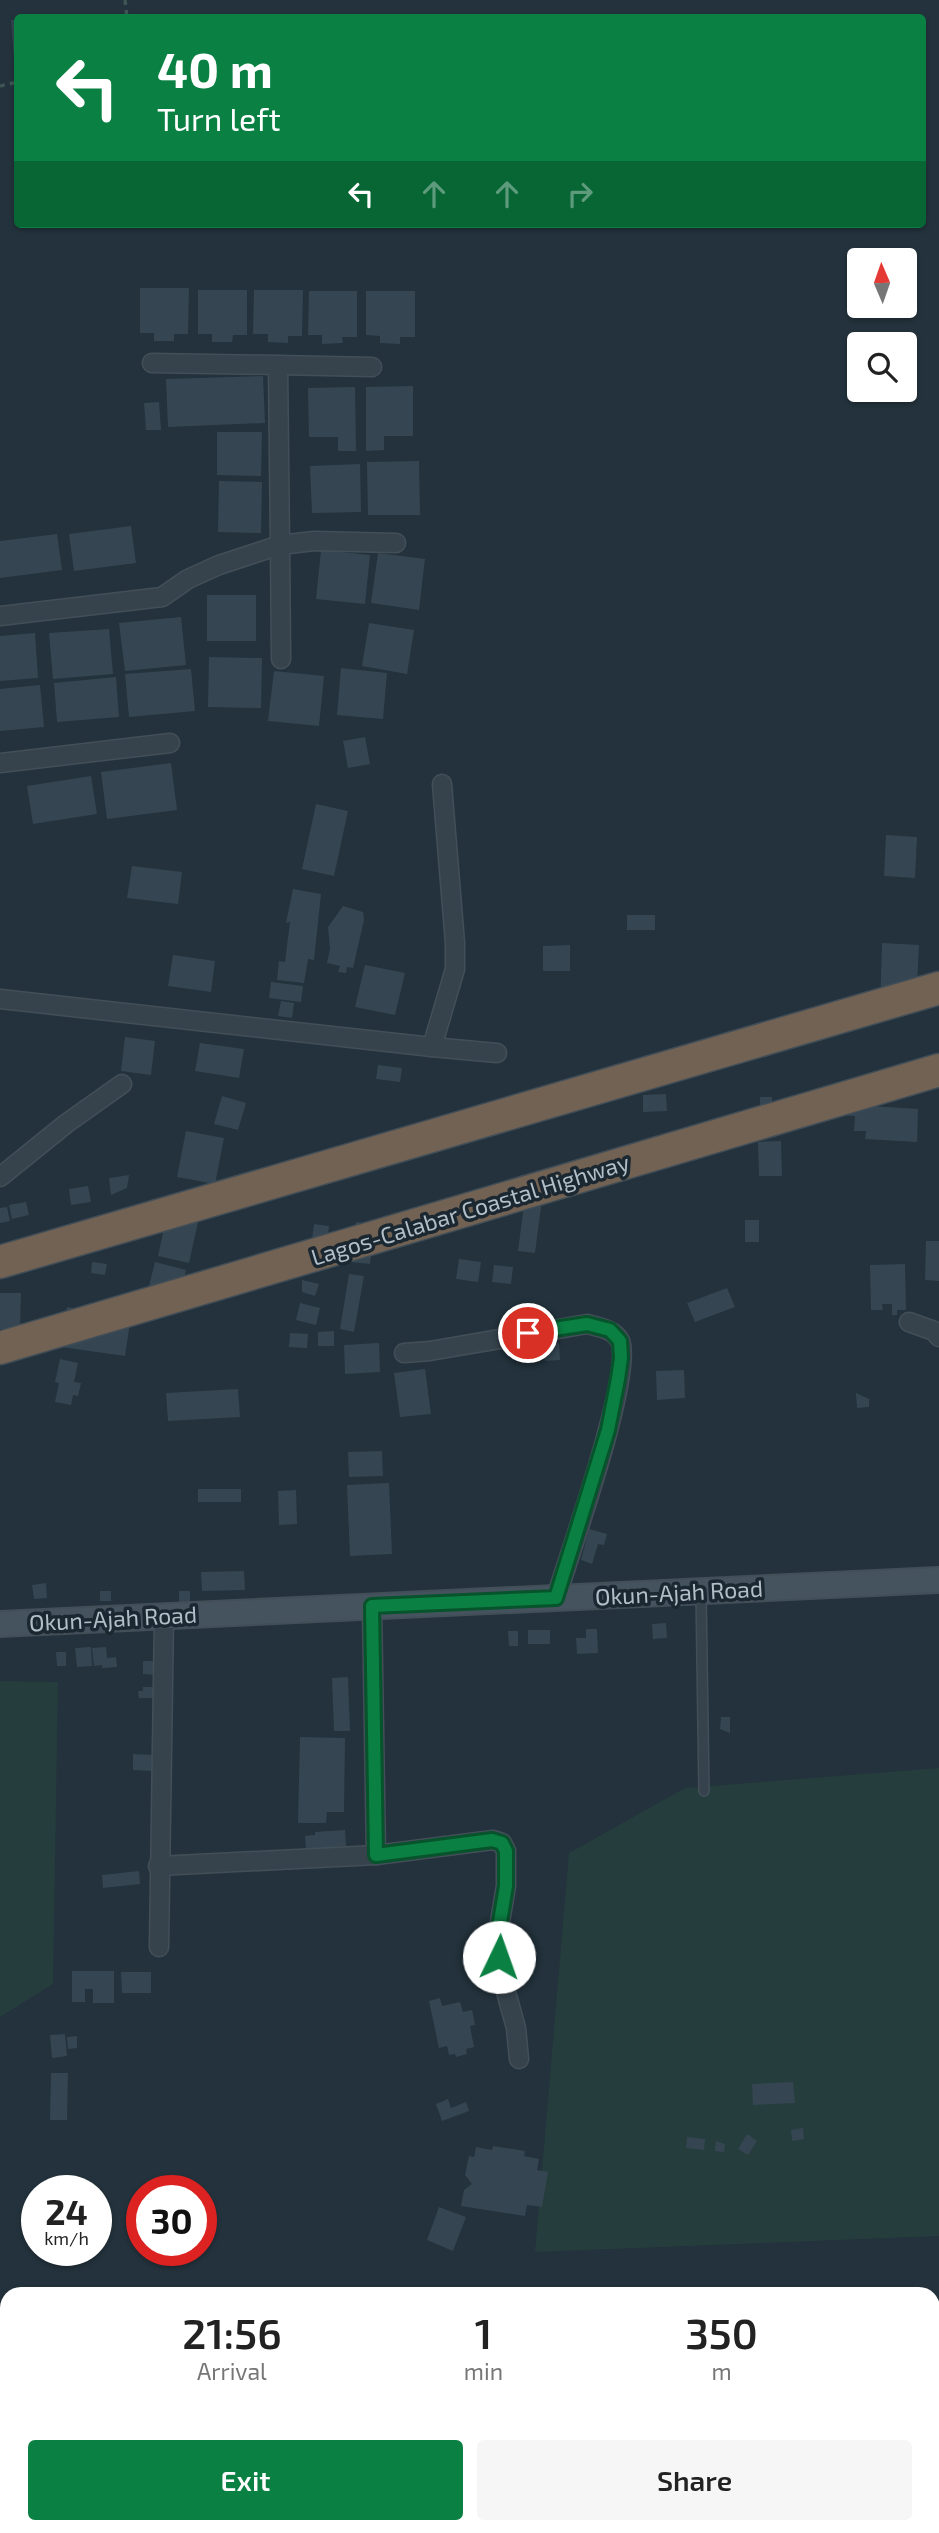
<!DOCTYPE html>
<style>
body{margin:0;font-family:"Exo 2",sans-serif;background:#f6f6f6;color:#222;height:100vh;display:flex;flex-direction:column;font-size:26px;white-space:nowrap}
*{box-sizing:border-box;margin:0}
p{font-size:23px;color:#767676}
.icon{flex:none;width:38px;height:38px;fill:none;stroke:currentColor;stroke-width:2;stroke-linecap:round;stroke-linejoin:round}
.map{position:relative;flex:1;overflow:hidden}
.sheet{position:absolute;left:0px;top:2287px;width:940px;height:247px;display:flex;flex-direction:column;background:#fff;border-radius:21px 21px 0 0;box-shadow:0 2px 5px #0004}
.sheet>*{flex:none}
.guide{position:absolute;left:14px;top:14px;width:912px;height:214px;border-radius:7px;box-shadow:0 2px 5px #0004;background:#0b8043;color:#fff;overflow:hidden}
.needle{width:46px;rotate:358deg}
.fabs{position:absolute;left:847px;top:248px;display:grid;gap:14px}
.fabs a{display:grid;place-items:center;width:70px;height:70px;border-radius:7px;background:#fff;box-shadow:0 2px 5px #0004;font-size:35px}
.speed{position:absolute;left:21px;top:2175px;display:flex;gap:14px;font-size:35px;font-weight:700;text-align:center}
.speed>*{display:grid;place-content:center;width:91px;height:91px;border-radius:50%;background:#fff;box-shadow:0 2px 5px #0004;line-height:1}
.speed small{font-size:18px;font-weight:400}
.speed .limit{border:10px solid #d22;background:#fff;color:#111}
.pin{position:absolute;display:grid;place-items:center;width:60px;height:60px;color:#fff;margin:-30px;border:4px solid #fff;border-radius:50%;box-shadow:0 2px 7px #0007}
.me{position:absolute;width:77px;margin:-38px;rotate:3deg;stroke-linejoin:round;filter:drop-shadow(0 0 5px #0008)}
.turn{display:flex;align-items:center;gap:24px;height:147px;padding:0 28px;font-size:32px}
.turn .icon{width:91px;height:91px;stroke-width:2.5}
.turn b{display:block;font-size:49px;line-height:60px}
.lanes{display:flex;align-items:center;height:66px;padding:0 28px;background:#0003;justify-content:center;gap:35px;direction:ltr}
.lanes .off{opacity:.35}
.eta{display:flex;justify-content:space-evenly;align-items:center;height:119px;text-align:center}
.eta b{font-size:42px;font-weight:600;line-height:49px}
.button{display:flex;gap:14px;margin-top:auto;padding:14px 28px}
.button a{flex:1;height:80px;border-radius:7px;background:#0b8043;color:#fff;font-size:28px;font-weight:600;line-height:80px;text-align:center}
.button a+a{background:#f6f6f6;color:#222}
.map>svg:first-child{display:block}
.green{fill:#253d3c}
.water{fill:#162a3a}
.building{fill:#354652}
.lines{fill:none;stroke-linecap:round;stroke-linejoin:round}
.lane-casing{stroke:#434f58;stroke-width:12}
.street-casing{stroke:#434f58;stroke-width:21}
.secondary-casing{stroke:#434f58;stroke-width:28}
.highway-casing{stroke:#424e57;stroke-width:35}
.path{stroke:#3e5553;stroke-width:3.5;stroke-dasharray:5 5;stroke-linecap:butt}
.lane{stroke:#37434c;stroke-width:9}
.street{stroke:#37434c;stroke-width:18}
.secondary{stroke:#45535f;stroke-width:24}
.highway{stroke:#726254;stroke-width:32}
.route-casing{stroke:#07532c;stroke-width:18}
.route{stroke:#0b8043;stroke-width:12}
.labels{text-anchor:middle;dominant-baseline:central;stroke-width:7;stroke-linejoin:round;paint-order:stroke}
.street-label{font-size:23px;fill:#b2bec8;stroke:#1c2831}
</style>
<div class="map">
<svg width="939" height="2533" viewBox="0 0 939 2533">
<rect width="100%" height="100%" fill="#23323c"/>
<!-- green -->
<g class="green">
<polygon points="0,1681 58,1682 53,1984 0,2017"/>
<polygon points="939,1768 939,2236 535,2252 569,1853 685,1788"/>
</g>
<!-- water -->
<polygon class="water" points="933,2443 939,2443 939,2533 0,2533 0,2521 7,2520 7,2527 933,2527"/>
<!-- building -->
<g class="building">
<polygon points="11,20 18,20 18,58 14,59"/>
<polygon points="140,288 189,288 188,334 174,334 174,341 154,341 154,333 140,333"/>
<polygon points="198,290 247,290 247,335 233,335 232,342 212,342 212,334 198,334"/>
<polygon points="254,290 303,290 302,336 288,336 288,343 268,342 268,334 253,334"/>
<polygon points="309,291 357,291 357,337 342,337 343,343 322,344 322,335 308,335"/>
<polygon points="366,291 415,291 415,337 400,337 400,344 380,343 380,336 366,335"/>
<polygon points="263,376 265,423 168,427 166,379"/>
<polygon points="413,386 413,436 384,436 384,450 366,451 366,387"/>
<polygon points="355,387 356,451 338,451 338,437 309,437 308,388"/>
<polygon points="159,402 161,430 146,430 144,403"/>
<polygon points="217,432 262,432 261,476 217,475"/>
<polygon points="419,461 420,515 368,515 367,462"/>
<polygon points="360,464 361,512 312,513 310,466"/>
<polygon points="219,481 262,482 261,533 218,532"/>
<polygon points="131,526 136,563 74,571 69,534"/>
<polygon points="57,534 62,570 0,578 0,541"/>
<polygon points="321,550 370,555 365,604 316,599"/>
<polygon points="378,553 425,559 419,610 371,603"/>
<rect x="207" y="595" width="49" height="46"/>
<polygon points="181,617 186,665 125,671 119,623"/>
<polygon points="369,623 414,630 407,674 362,666"/>
<polygon points="109,629 113,674 53,679 49,633"/>
<polygon points="35,633 38,678 0,681 0,636"/>
<polygon points="209,657 262,658 261,708 208,707"/>
<polygon points="341,668 387,673 383,719 337,715"/>
<polygon points="191,669 195,711 129,717 125,674"/>
<polygon points="274,671 324,676 319,726 268,721"/>
<polygon points="116,677 119,717 57,722 54,683"/>
<polygon points="40,685 44,727 0,731 0,689"/>
<polygon points="365,737 370,764 348,768 343,741"/>
<polygon points="171,763 177,810 107,819 101,772"/>
<polygon points="91,776 97,814 33,824 27,786"/>
<polygon points="316,804 348,811 334,876 302,869"/>
<polygon points="886,835 917,837 915,878 884,876"/>
<polygon points="132,866 182,872 178,904 127,898"/>
<polygon points="293,889 321,894 314,960 308,959 304,983 277,980 279,961 285,962 290,922 286,923"/>
<polygon points="343,906 363,912 364,920 353,968 347,967 346,973 338,972 340,966 327,963 330,949 328,927"/>
<rect x="627" y="915" width="28" height="15"/>
<polygon points="882,943 919,945 916,1009 880,1007"/>
<polygon points="570,945 570,971 543,971 543,946"/>
<polygon points="173,955 215,961 211,992 168,986"/>
<polygon points="365,965 405,973 395,1015 355,1007"/>
<polygon points="271,982 303,986 301,1002 269,998"/>
<polygon points="281,1001 294,1003 292,1018 278,1016"/>
<polygon points="125,1037 155,1041 151,1075 121,1071"/>
<polygon points="200,1043 244,1049 239,1078 195,1071"/>
<polygon points="378,1065 402,1068 400,1082 376,1079"/>
<polygon points="666,1094 667,1111 643,1112 643,1095"/>
<polygon points="222,1096 246,1103 238,1130 214,1124"/>
<polygon points="760,1097 772,1097 773,1121 760,1121"/>
<polygon points="855,1105 918,1109 917,1142 865,1139 866,1131 854,1131 855,1116 840,1115"/>
<polygon points="186,1131 224,1138 215,1184 177,1177"/>
<polygon points="781,1141 782,1176 759,1176 758,1142"/>
<polygon points="129,1175 127,1188 111,1195 109,1178"/>
<polygon points="527,1181 544,1184 535,1253 518,1251"/>
<polygon points="88,1186 91,1202 71,1205 69,1189"/>
<polygon points="26,1202 29,1215 12,1219 9,1205"/>
<polygon points="169,1206 200,1213 189,1263 158,1256"/>
<polygon points="7,1207 10,1221 0,1223 0,1208"/>
<rect x="745" y="1220" width="14" height="22"/>
<polygon points="356,1222 375,1224 370,1264 351,1262"/>
<polygon points="314,1224 329,1226 326,1256 310,1254"/>
<polygon points="926,1241 939,1241 939,1281 925,1280"/>
<polygon points="459,1259 481,1262 478,1282 456,1279"/>
<polygon points="92,1262 107,1264 105,1275 91,1273"/>
<polygon points="155,1262 186,1270 178,1302 147,1294"/>
<polygon points="905,1264 906,1310 897,1310 897,1315 892,1315 892,1304 882,1304 883,1310 871,1310 870,1265"/>
<polygon points="494,1265 513,1267 511,1284 492,1282"/>
<polygon points="349,1274 364,1276 354,1332 340,1329"/>
<polygon points="302,1280 319,1284 315,1296 302,1292"/>
<polygon points="727,1288 735,1307 695,1322 687,1303"/>
<polygon points="0,1293 21,1293 20,1329 0,1329"/>
<polygon points="300,1303 320,1308 316,1325 296,1320"/>
<polygon points="67,1307 131,1316 125,1356 61,1347"/>
<polygon points="334,1331 334,1346 318,1346 318,1332"/>
<polygon points="290,1333 308,1334 307,1348 289,1347"/>
<polygon points="379,1343 380,1372 345,1374 344,1345"/>
<polygon points="559,1343 560,1360 545,1361 545,1344"/>
<polygon points="60,1359 78,1363 74,1382 81,1383 78,1396 73,1395 71,1405 55,1402 59,1383 55,1382"/>
<polygon points="425,1369 431,1414 400,1417 394,1373"/>
<polygon points="684,1370 685,1398 657,1400 656,1371"/>
<polygon points="238,1389 240,1417 168,1421 166,1393"/>
<polygon points="856,1393 869,1399 869,1407 857,1408"/>
<polygon points="382,1451 383,1476 349,1477 348,1452"/>
<polygon points="389,1483 392,1554 350,1556 347,1485"/>
<rect x="198" y="1489" width="43" height="13"/>
<polygon points="296,1490 297,1524 279,1525 278,1491"/>
<polygon points="589,1529 607,1534 604,1545 598,1544 592,1564 581,1560"/>
<polygon points="244,1571 245,1590 202,1591 201,1572"/>
<polygon points="46,1583 47,1598 34,1599 32,1585"/>
<rect x="100" y="1591" width="11" height="10"/>
<polygon points="179,1591 190,1591 190,1603 179,1602"/>
<polygon points="666,1623 667,1638 653,1639 652,1624"/>
<polygon points="586,1629 597,1629 598,1653 577,1654 576,1638 586,1638"/>
<rect x="528" y="1630" width="22" height="14"/>
<polygon points="508,1631 518,1631 518,1646 509,1646"/>
<polygon points="91,1647 92,1666 77,1667 75,1648"/>
<polygon points="106,1647 107,1658 116,1657 117,1667 102,1668 102,1665 94,1666 92,1648"/>
<polygon points="56,1652 66,1652 66,1666 57,1666"/>
<polygon points="143,1661 156,1661 156,1675 143,1674"/>
<polygon points="348,1677 350,1731 334,1731 332,1678"/>
<polygon points="143,1687 155,1687 155,1698 139,1698 138,1691 143,1691"/>
<polygon points="721,1717 730,1717 730,1733 720,1729"/>
<polygon points="300,1737 345,1738 344,1812 327,1812 326,1823 298,1823"/>
<polygon points="133,1754 154,1755 153,1771 133,1770"/>
<polygon points="345,1830 346,1846 306,1849 305,1836 315,1835 315,1832"/>
<polygon points="139,1871 140,1884 103,1888 102,1875"/>
<polygon points="72,1971 114,1971 114,2003 93,2003 93,1989 85,1989 85,2002 72,2002"/>
<polygon points="121,1972 151,1972 151,1993 122,1993"/>
<polygon points="440,1998 442,2006 460,2002 463,2012 472,2010 475,2025 470,2026 474,2047 466,2049 467,2054 456,2057 455,2054 449,2055 447,2046 439,2048 429,2001"/>
<polygon points="65,2034 67,2056 52,2058 50,2035"/>
<polygon points="77,2036 77,2048 68,2049 67,2037"/>
<polygon points="51,2073 68,2073 67,2120 50,2120"/>
<polygon points="793,2082 795,2103 753,2105 752,2084"/>
<polygon points="448,2099 451,2108 466,2102 469,2111 442,2121 436,2104"/>
<polygon points="803,2128 804,2139 792,2141 791,2130"/>
<polygon points="747,2134 757,2141 748,2155 738,2149"/>
<polygon points="687,2137 705,2139 704,2150 686,2148"/>
<polygon points="716,2141 725,2144 724,2152 715,2151"/>
<polygon points="493,2146 525,2151 524,2156 539,2159 537,2170 548,2172 542,2207 527,2205 525,2216 461,2206 464,2190 472,2184 465,2175 469,2156 474,2157 476,2147 492,2150"/>
<polygon points="439,2207 466,2217 453,2251 427,2240"/>
</g>
<g class="lines">
<!-- lane casing -->
<g class="lane-casing">
<polyline id="lane" points="701,1592 704,1791"/>
</g>
<!-- street casing -->
<g class="street-casing">
<g id="street">
<polyline points="278,365 372,367"/>
<polyline points="0,616 162,597 188,579 219,565 280,545 278,365 152,363"/>
<polyline points="281,659 280,545 314,541 396,543"/>
<polyline points="0,763 170,743"/>
<polyline points="0,999 432,1047 455,969 455,943 442,784"/>
<polyline points="432,1047 497,1053"/>
<polyline points="0,1177 67,1123 122,1084"/>
<polyline points="909,1322 934,1331 939,1337"/>
<path d="M404 1353 430 1351 587 1324C598 1327 614 1329 620 1341 634 1373 569 1555 556 1598"/>
<polyline points="372,1606 376,1855"/>
<polyline points="158,1866 376,1855 493,1840 502,1843 506,1851 506,1886 497,1940 501,1974 516,2028 519,2059"/>
<polyline points="159,1947 164,1616"/>
</g>
</g>
<!-- secondary casing -->
<g class="secondary-casing">
<polyline id="secondary" points="0,1624 939,1580"/>
</g>
<!-- highway casing -->
<g class="highway-casing">
<g id="highway">
<polyline points="0,1262 939,988"/>
<polyline points="0,1348 939,1070"/>
</g>
</g>
<!-- path -->
<g class="path">
<polyline points="125,0 127,18"/>
<polyline points="0,86 18,82"/>
</g>
<!-- lane -->
<use href="#lane" class="lane"/>
<!-- street -->
<use href="#street" class="street"/>
<!-- secondary -->
<use href="#secondary" class="secondary"/>
<!-- highway -->
<use href="#highway" class="highway"/>
</g>
<g class="lines">
<!-- route casing -->
<g class="route-casing">
<polyline id="route" points="499,1957 497,1940 506,1886 506,1851 502,1843 492,1840 376,1855 372,1606 556,1598 608,1430 618,1379 621,1358 620,1341 610,1330 587,1324 528,1333"/>
</g>
<!-- route -->
<use href="#route" class="route"/>
</g>
<g class="labels">
<!-- street labels -->
<g class="street-label">
<text transform="translate(470 1209) rotate(-17)">Lagos-Calabar Coastal Highway</text>
<text transform="translate(679 1592) rotate(-3)">Okun-Ajah Road</text>
<text transform="translate(113 1618) rotate(-3)">Okun-Ajah Road</text>
</g>
</g>
</svg>
<div class="fabs">
<a><svg class="needle" viewBox="-14 -14 28 28"><path d="M0-13l5 13h-10z" fill="#e53935"/><path d="M0 13l5-13h-10z" fill="#767676"/></svg></a>
<a><svg class="icon" aria-label="search" viewBox="0 0 24 24"><circle cx="10" cy="10" r="6"/><path d="M15 15l6 6"/></svg></a>
</div>
<div class="speed"><div>24<small>km/h</small></div><div class="limit">30</div></div>
<div class="pin" style="left:528px;top:1333px;background:#d93025"><svg class="icon" aria-label="arrive" viewBox="0 0 24 24"><path d="M6 21V4h12l-3 4 3 4H6"/></svg></div>
<svg class="me" style="left:499px;top:1957px" viewBox="-20 -20 40 40"><circle r="19" fill="#fff"/><path d="M0-13L10 11 0 6-10 11z" fill="#0b8043"/></svg>
<div class="guide">
<div class="turn"><svg class="icon" aria-label="left" viewBox="0 0 24 24"><path d="M17 20v-9H6M10 6l-5 5 5 5"/></svg><div><b>40 m</b>Turn left</div></div>
<div class="lanes"><svg class="icon" aria-label="left" viewBox="0 0 24 24"><path d="M17 20v-9H6M10 6l-5 5 5 5"/></svg><svg class="icon off" aria-label="ahead" viewBox="0 0 24 24"><path d="M12 20V5M6 11l6-6 6 6"/></svg><svg class="icon off" aria-label="ahead" viewBox="0 0 24 24"><path d="M12 20V5M6 11l6-6 6 6"/></svg><svg class="icon off" aria-label="right" viewBox="0 0 24 24"><path d="M7 20v-9h11M14 6l5 5-5 5"/></svg></div>
</div>
<section class="sheet">
<div class="eta">
<div><b>21:56</b><p>Arrival</p></div>
<div><b>1</b><p>min</p></div>
<div><b>350</b><p>m</p></div>
</div>
<div class="button"><a>Exit</a><a>Share</a></div>
</section>
</div>
